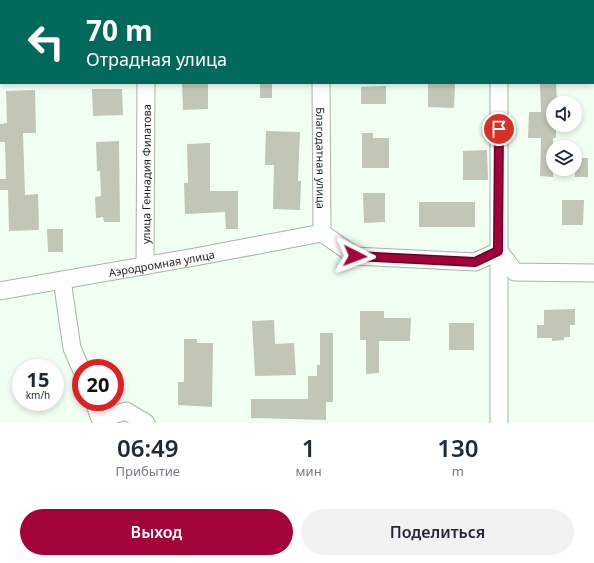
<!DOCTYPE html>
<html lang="ru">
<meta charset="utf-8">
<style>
body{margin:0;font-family:"Noto Sans",sans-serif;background:#f2f2f3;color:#1f2937;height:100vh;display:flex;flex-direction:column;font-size:15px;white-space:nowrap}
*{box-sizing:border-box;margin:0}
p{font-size:13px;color:#747a83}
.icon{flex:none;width:22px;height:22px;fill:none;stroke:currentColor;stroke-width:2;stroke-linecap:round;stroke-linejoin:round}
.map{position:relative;height:423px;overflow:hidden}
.sheet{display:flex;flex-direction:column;background:#fff;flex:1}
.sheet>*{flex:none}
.top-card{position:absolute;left:0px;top:0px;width:594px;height:84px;box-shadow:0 2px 6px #0003;background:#00695c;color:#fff;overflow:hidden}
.buttons{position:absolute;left:546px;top:96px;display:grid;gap:8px}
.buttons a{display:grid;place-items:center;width:36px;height:36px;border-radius:50%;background:#fff;box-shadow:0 2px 6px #0003;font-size:20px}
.speed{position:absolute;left:12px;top:359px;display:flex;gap:8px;font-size:20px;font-weight:700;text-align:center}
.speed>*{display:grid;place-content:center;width:52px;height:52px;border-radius:50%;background:#fff;box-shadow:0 2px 6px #0003;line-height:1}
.speed small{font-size:10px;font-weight:400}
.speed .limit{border:6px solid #d22;background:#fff;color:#111}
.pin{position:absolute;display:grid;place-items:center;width:34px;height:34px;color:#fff;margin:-17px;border:2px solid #fff;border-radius:50%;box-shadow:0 1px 4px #0007}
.me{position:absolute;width:44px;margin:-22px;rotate:93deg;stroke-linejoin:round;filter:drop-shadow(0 0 3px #0008)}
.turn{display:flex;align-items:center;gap:14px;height:84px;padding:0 20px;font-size:18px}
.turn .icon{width:52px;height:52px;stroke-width:2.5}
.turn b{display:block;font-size:28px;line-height:34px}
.eta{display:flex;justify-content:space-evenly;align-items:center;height:68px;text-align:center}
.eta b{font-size:24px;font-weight:600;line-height:28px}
.action{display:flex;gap:8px;margin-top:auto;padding:8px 20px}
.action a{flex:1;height:46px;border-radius:24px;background:#a20339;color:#fff;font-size:16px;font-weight:600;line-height:46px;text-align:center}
.action a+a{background:#f2f2f3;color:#1f2937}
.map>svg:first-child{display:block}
.building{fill:#c1c6b7}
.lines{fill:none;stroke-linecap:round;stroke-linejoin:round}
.minor-casing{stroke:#a7b3a8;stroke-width:19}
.minor{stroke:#fff;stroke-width:17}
.route-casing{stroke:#690225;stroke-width:10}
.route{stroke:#a20339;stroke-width:7}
.labels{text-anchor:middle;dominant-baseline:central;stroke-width:3;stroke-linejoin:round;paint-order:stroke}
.street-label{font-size:11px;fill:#1a1f1b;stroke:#fff}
</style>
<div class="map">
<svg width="594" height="423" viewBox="0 0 594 423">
<rect width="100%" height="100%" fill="#f1fff3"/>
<!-- building -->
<g class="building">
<polygon points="182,83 208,83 208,109 183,110"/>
<rect x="260" y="83" width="12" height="15"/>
<polygon points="428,83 455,83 454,108 428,107"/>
<polygon points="540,83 556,83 557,103 553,103 553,125 556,125 556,138 553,138 553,177 540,176 541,138 528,138 529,112 541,112"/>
<polygon points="386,86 386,104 361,104 361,87"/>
<polygon points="92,89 122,89 123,115 93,116"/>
<polygon points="35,90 36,133 23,133 25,195 38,194 39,230 9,231 8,190 0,190 0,179 6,179 5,142 0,142 0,124 7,123 6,91"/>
<polygon points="266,131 300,132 298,181 301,181 300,210 273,209 274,165 265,165"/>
<polygon points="362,133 373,133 373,138 389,138 389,168 362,168"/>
<polygon points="119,141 120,222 104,222 103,217 96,218 95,197 101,196 100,171 97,171 96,142"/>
<polygon points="210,143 210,191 238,191 238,229 226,229 225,212 185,214 184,183 188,183 187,144"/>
<polygon points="487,150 488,180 463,180 463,151"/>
<rect x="575" y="158" width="13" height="19"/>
<polygon points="363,193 385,193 385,222 364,223"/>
<polygon points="562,200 584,200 583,225 562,225"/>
<rect x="419" y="202" width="56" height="25"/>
<polygon points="47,229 63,229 63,252 48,252"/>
<polygon points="575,309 575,325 570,325 570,337 564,337 564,340 552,341 552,338 537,338 537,325 544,325 544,310"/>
<polygon points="360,311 384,311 384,318 411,318 410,341 379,341 379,373 366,374 366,340 360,340"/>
<polygon points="274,320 275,344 294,343 296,375 255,376 252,321"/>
<rect x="449" y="323" width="25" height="27"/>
<polygon points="320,333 333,333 333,402 326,402 326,420 251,418 251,399 308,399 308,376 317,376 317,365 320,365"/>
<polygon points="184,339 197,339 197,343 213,343 212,407 178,405 178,382 184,382"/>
</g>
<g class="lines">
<!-- minor casing -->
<g class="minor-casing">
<g id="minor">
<polyline points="321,0 321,1"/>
<polyline points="146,1 146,0"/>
<polyline points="499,1 499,0"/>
<path id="s1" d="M321 83 322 233"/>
<polyline points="499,83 499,423"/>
<polyline points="322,233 355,256 475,262 499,251"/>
<polyline points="499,251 515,272 594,273"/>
<path id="s2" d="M145 266 146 83"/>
<polyline points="62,280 72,348 81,369"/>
<path id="s3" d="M0 291 195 257 322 233"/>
<polyline points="94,402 100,419 126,411 146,423"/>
</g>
</g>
<!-- minor -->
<use href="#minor" class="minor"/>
</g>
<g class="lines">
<!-- route casing -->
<g class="route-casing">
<polyline id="route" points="355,256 475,262 498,251 499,129"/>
</g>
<!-- route -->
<use href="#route" class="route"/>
</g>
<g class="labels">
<!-- street labels -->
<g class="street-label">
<text stroke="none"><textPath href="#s1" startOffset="75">Благодатная улица</textPath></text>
<text stroke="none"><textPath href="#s2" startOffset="92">улица Геннадия Филатова</textPath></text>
<text stroke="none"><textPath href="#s3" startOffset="164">Аэродромная улица</textPath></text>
</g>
</g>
</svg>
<div class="buttons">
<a><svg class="icon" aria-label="sound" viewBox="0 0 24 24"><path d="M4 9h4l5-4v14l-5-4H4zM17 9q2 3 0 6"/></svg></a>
<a><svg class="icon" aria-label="layers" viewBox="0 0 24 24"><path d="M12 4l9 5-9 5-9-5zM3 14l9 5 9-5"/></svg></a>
</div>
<div class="speed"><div>15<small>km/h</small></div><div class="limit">20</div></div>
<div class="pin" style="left:499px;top:129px;background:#d93025"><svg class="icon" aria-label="arrive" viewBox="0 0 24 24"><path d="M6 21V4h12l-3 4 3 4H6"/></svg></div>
<svg class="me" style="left:355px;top:256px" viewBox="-20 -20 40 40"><path d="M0-17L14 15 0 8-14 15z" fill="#a20339" stroke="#fff" stroke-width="4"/></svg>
<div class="top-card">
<div class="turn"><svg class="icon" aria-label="left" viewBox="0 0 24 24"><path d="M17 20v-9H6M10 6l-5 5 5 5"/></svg><div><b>70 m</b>Отрадная улица</div></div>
</div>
</div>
<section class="sheet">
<div class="eta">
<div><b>06:49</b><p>Прибытие</p></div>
<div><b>1</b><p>мин</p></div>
<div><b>130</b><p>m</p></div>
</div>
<div class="action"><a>Выход</a><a>Поделиться</a></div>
</section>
